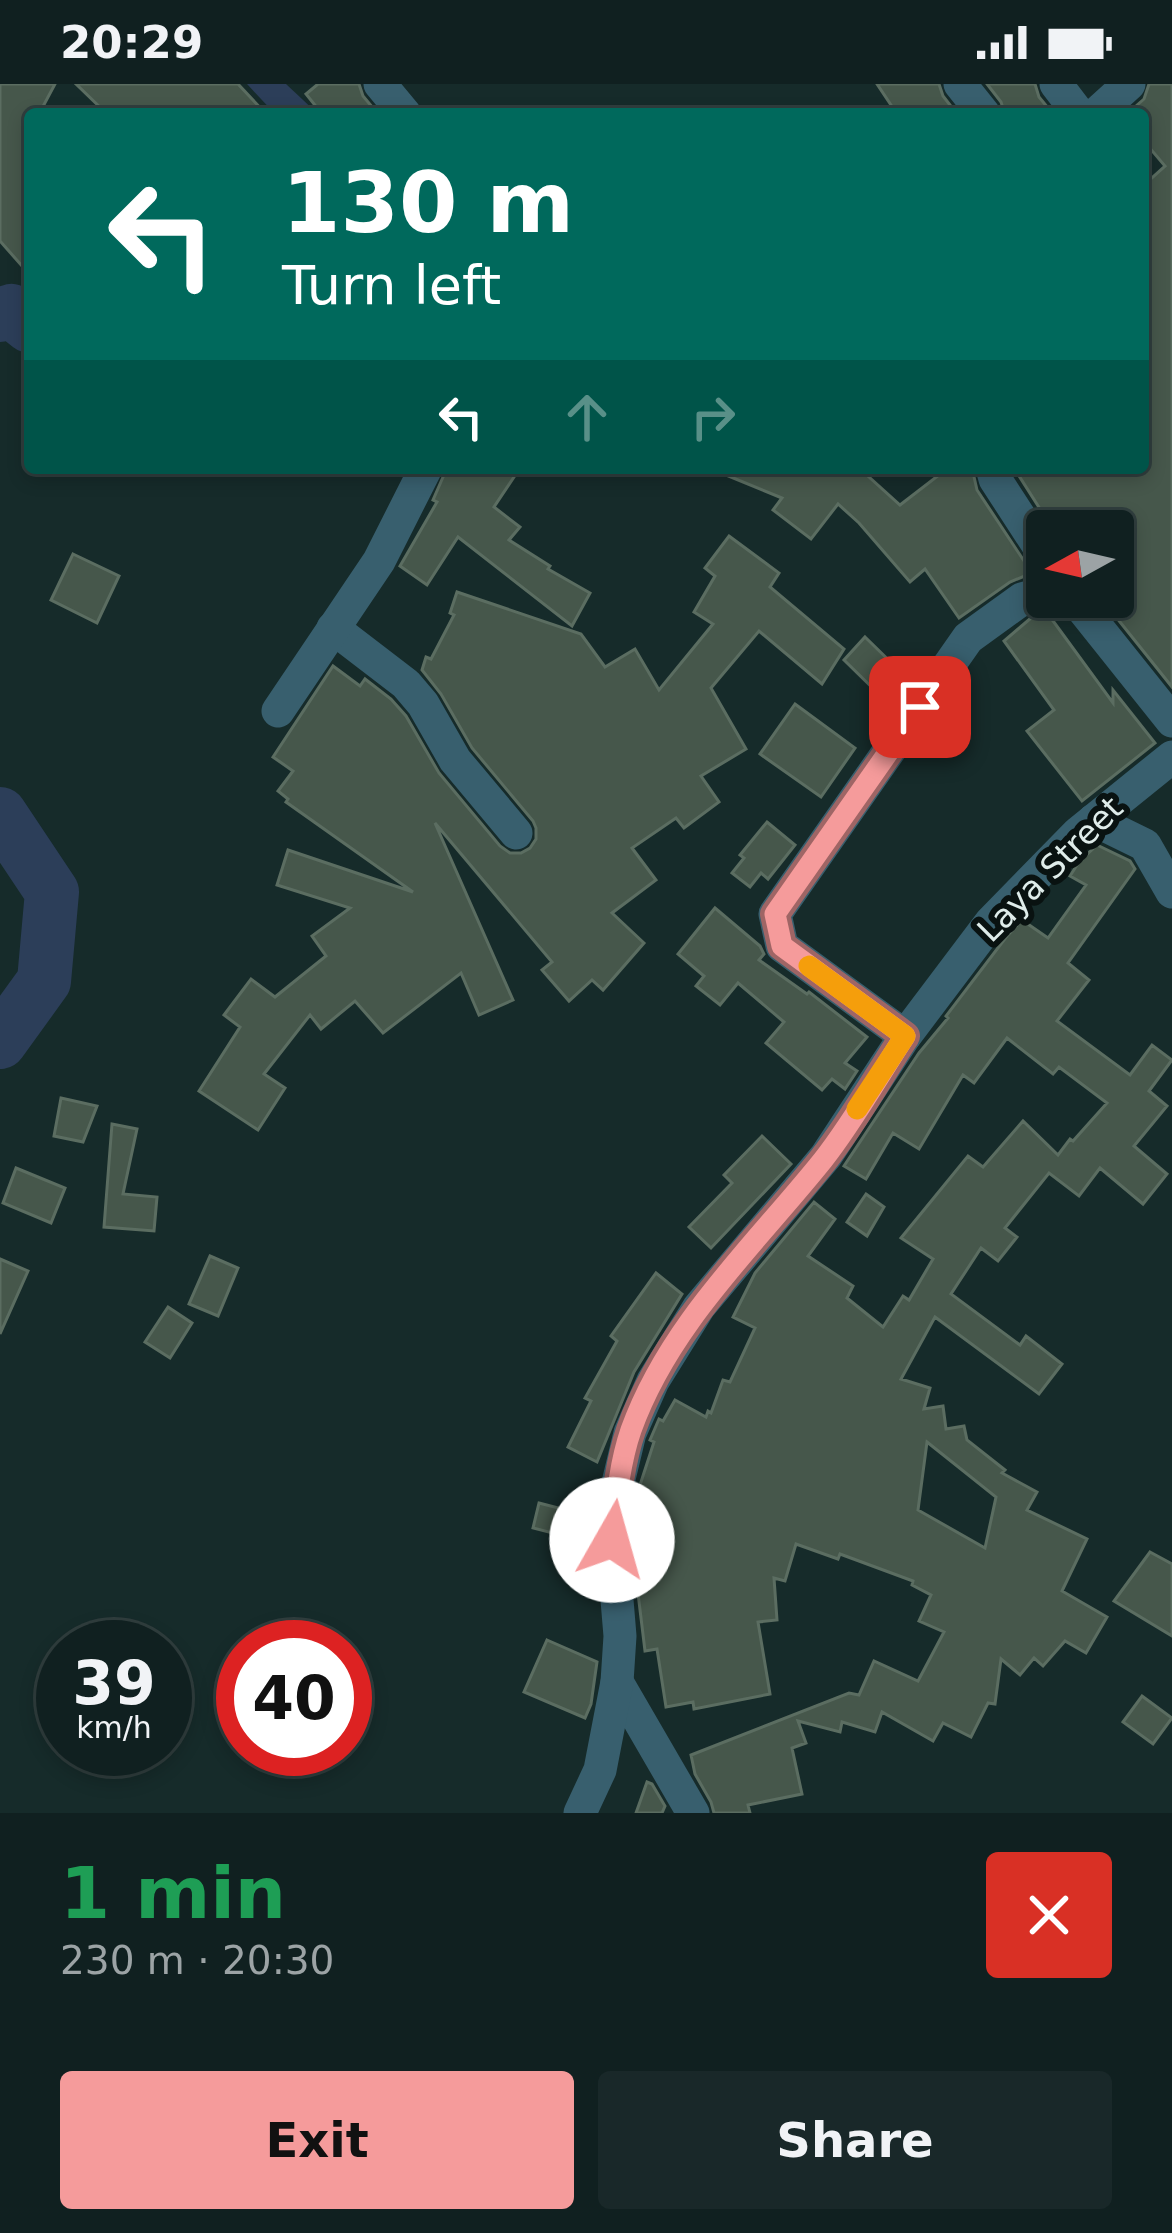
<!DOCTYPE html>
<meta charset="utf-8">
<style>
body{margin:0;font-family:"DejaVu Sans",sans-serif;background:#192829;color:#f1f3f6;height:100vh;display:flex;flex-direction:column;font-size:45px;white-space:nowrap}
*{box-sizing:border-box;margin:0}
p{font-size:39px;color:#9ca3a5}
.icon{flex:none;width:66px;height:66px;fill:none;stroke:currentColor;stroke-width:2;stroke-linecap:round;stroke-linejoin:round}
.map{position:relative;height:1729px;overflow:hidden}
.sheet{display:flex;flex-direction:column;background:#102020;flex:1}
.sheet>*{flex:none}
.top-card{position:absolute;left:24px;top:24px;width:1125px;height:366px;border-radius:12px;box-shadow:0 6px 18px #0003,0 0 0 3px #303e3e;background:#00695c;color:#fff;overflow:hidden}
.needle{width:78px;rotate:262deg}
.buttons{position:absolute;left:1026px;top:426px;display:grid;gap:24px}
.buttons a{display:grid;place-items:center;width:108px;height:108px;border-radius:12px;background:#102020;box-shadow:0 6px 18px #0003,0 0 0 3px #303e3e;font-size:60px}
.speed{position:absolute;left:36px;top:1536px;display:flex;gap:24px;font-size:60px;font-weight:700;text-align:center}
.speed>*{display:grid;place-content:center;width:156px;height:156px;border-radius:50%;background:#102020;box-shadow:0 6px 18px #0003,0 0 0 3px #303e3e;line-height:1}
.speed small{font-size:30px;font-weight:400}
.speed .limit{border:18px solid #d22;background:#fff;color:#111}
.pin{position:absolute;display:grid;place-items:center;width:102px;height:102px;color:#fff;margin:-51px;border-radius:24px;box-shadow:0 6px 18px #0006}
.me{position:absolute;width:132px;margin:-66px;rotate:7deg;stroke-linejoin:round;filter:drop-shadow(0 0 9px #0008)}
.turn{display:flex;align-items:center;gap:42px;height:252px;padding:0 60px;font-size:54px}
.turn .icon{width:156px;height:156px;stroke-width:2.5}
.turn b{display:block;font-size:84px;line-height:102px}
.lanes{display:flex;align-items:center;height:114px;padding:0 60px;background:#0003;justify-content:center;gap:60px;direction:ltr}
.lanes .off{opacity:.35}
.round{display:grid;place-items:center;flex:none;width:126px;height:126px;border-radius:12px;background:#192829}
.head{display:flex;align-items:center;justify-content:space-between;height:204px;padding:0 60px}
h1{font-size:72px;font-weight:700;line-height:90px;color:#1e9e55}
.button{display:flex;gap:24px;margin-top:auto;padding:24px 60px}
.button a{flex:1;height:138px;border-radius:12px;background:#f59b9b;color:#111;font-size:48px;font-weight:700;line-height:138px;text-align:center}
.button a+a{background:#192829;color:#f1f3f6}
.status{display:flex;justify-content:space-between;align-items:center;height:84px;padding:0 60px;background:#102020;direction:ltr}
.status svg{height:33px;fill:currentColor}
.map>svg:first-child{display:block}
.water{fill:#2c3e59}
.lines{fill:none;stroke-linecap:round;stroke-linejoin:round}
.river{stroke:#2c3e59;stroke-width:54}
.building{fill:#46574b;stroke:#5b6d61;stroke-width:3;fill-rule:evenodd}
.minor{stroke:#385f6e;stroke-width:33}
.route-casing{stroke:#9f6565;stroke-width:30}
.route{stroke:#f59b9b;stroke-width:21}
.slow{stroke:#f59e0b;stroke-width:21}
.labels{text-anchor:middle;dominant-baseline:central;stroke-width:12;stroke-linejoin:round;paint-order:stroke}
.street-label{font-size:33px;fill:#dfecea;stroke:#091211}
</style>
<div class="status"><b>20:29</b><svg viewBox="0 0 49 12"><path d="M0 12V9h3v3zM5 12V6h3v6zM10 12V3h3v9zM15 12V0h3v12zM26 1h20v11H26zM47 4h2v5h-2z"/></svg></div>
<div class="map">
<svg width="1172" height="1729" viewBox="0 0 1172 1729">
<rect width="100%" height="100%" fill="#162b2a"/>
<!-- water -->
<polygon class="water" points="247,0 286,0 318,30 275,30"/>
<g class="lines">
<!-- river -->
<g class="river">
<polyline points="0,231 11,227 30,242"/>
<polyline points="0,730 52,808 44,897 0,958"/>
</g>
</g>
<!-- building -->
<g class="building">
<polygon points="0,0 55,0 39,30 30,30 30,191 0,157"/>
<polygon points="76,0 238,0 266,30 107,30"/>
<polygon points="318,0 359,0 363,12 378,30 322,30 306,10"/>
<polygon points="877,0 939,0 943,12 957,30 897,30"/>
<polygon points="987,0 1035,0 1039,13 1053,30 1005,30 1001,18"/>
<polygon points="1149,0 1172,0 1172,603 1100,513 1113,513 1113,447 1054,447 1014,384 1143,384 1143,102 1165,82 1143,56 1143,30 1127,30 1144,15"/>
<polygon points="447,384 520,384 494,423 520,443 509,456 550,482 548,485 590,509 572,542 458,453 427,501 400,482 437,418 433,416"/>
<polygon points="709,384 859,384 900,421 948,384 972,384 977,406 1032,489 1010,498 959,534 925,485 910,498 859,439 838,420 811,455 773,426 782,414"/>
<polygon points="729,452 779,489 770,503 844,565 822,600 759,547 711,604 746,665 701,692 719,718 684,744 676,734 632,764 656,796 612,829 644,859 603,906 592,896 569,917 542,886 552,878 435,739 513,916 479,931 461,889 383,949 355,917 321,945 310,931 264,990 285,1004 258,1046 199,1007 240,943 224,931 251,895 275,913 326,872 312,852 350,824 277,801 288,766 413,808 286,718 288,715 278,707 293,687 273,673 333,582 360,602 365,595 391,615 406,632 439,689 500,762 510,769 521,769 530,764 536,755 536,744 533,737 472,664 441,610 422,586 426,573 431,575 454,531 450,529 457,508 581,550 605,583 635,565 659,606 713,540 694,528 715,492 705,484"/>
<polygon points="73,470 119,492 97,539 51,516"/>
<polygon points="1048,530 1113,619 1113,606 1155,659 1082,717 1027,647 1054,626 1004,557 1031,534"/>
<polygon points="865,553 911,598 893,624 844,576"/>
<polygon points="795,620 855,664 821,713 760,670"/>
<polygon points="767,738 795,761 768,795 761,789 750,803 732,789 744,774 740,771"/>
<path d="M1097 761 1130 777 1135 785 1068 879 1089 896 1057 937 1130 991 1152 961 1172 976 1149 1007 1167 1022 1134 1062 1167 1090 1143 1120 1100 1084 1079 1112 1049 1089 1005 1144 1017 1153 998 1177 981 1164 951 1210 1020 1261 1026 1252 1062 1280 1039 1310 935 1233 901 1295 930 1304 924 1325 943 1322 946 1345 964 1342 967 1356 1005 1386 1002 1389 1037 1408 1027 1426 1087 1455 1062 1507 1107 1533 1086 1569 1065 1557 1043 1582 1034 1574 1020 1591 1001 1575 995 1620 988 1619 971 1653 943 1639 933 1657 882 1628 875 1648 842 1638 840 1648 798 1637 806 1659 792 1664 802 1710 748 1721 750 1729H714L711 1718 695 1690 691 1671 849 1609 859 1611 874 1577 918 1597 944 1548 919 1537 931 1511 912 1501 913 1497 840 1470 838 1475 796 1460 785 1497 774 1494 777 1536 758 1538 770 1610 694 1625 693 1618 666 1623 657 1565 645 1567 637 1501 640 1468 634 1467 633 1456 640 1409 639 1404 654 1358 650 1356 659 1335 663 1337 675 1316 706 1333 708 1327 711 1329 723 1296 730 1298 755 1244 733 1233 755 1189 814 1118 835 1135 808 1172 853 1202 847 1214 883 1243 903 1212 909 1216 933 1175 901 1154 968 1072 983 1083 1023 1037 1058 1071 1070 1055 1073 1057 1107 1019 1059 983 1053 990 1007 954 974 999 963 991 919 1065 893 1049 866 1095 844 1082 919 969 948 934 946 932 1007 852 1022 836 1048 854 1086 801 1070 792 1079 778ZM927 1358 996 1413 985 1464 918 1426Z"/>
<polygon points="715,824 760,862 764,870 759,876 807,910 809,908 867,953 845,979 857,987 845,1005 832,995 822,1006 766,959 784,938 738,899 720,921 696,902 704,892 678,870"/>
<polygon points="61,1014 97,1022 83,1058 54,1052"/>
<polygon points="112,1040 137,1045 123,1110 157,1113 154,1147 104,1143"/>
<polygon points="762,1052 791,1080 711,1164 689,1143 732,1099 724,1091"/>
<polygon points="16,1084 65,1104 51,1139 3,1119"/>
<polygon points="866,1110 884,1123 867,1152 847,1138"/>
<polygon points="210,1172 238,1184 218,1232 189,1220"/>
<polygon points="0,1175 28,1187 0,1250"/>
<polygon points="656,1189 682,1210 634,1288 597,1378 568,1363 591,1317 585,1314 617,1257 611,1252"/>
<polygon points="168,1223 192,1239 170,1274 145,1258"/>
<polygon points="539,1419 578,1429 572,1454 533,1444"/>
<polygon points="1150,1468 1172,1480 1172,1552 1114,1517"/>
<polygon points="547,1556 597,1578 591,1620 585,1634 524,1608"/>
<polygon points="1142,1612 1172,1634 1153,1660 1123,1638"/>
<polygon points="647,1698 652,1700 665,1722 662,1729 636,1729"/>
</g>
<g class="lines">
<!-- minor -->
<g class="minor">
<polyline points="380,0 405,30"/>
<polyline points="960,0 984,30"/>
<polyline points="1056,0 1079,30"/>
<polyline points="1096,30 1129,0"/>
<polyline points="992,384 995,395 1047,475"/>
<polyline points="1073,513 1172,637"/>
<polyline points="333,544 406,600 423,620 455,676 516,749"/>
<polyline points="278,627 379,477 426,384"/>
<polyline points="1094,736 1145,761 1172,808"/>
<polyline points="905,952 782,862 775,830 968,554 1022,515 1047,508"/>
<polyline points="617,1598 693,1729"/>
<polyline points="580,1729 600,1686 617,1598 620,1552 612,1456 618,1399 630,1349 653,1297 699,1223 826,1072 905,952 991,838 1078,749 1172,673"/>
</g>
</g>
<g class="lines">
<!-- route casing -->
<g class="route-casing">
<path id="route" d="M612 1456C616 1419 619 1381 631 1346 669 1240 754 1162 823 1076 853 1038 878 993 905 952L782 862 775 830 920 623"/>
</g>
<!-- route -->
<use href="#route" class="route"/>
<!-- slow -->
<polyline class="slow" points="809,882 905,952 857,1025"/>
</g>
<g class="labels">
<!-- street labels -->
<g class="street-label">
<text transform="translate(1050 785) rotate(-45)">Laya Street</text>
</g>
</g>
</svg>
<div class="buttons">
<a><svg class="needle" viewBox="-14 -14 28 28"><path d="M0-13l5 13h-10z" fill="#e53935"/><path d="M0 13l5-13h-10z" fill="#9ca3a5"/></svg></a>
</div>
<div class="speed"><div>39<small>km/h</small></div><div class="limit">40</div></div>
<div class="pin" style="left:920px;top:623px;background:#d93025"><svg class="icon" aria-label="arrive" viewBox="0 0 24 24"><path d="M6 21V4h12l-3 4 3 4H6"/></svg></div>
<svg class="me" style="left:612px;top:1456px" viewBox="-20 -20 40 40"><circle r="19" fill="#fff"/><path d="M0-13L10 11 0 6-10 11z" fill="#f59b9b"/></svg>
<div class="top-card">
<div class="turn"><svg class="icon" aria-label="left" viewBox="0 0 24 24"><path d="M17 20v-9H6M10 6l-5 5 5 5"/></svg><div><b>130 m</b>Turn left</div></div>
<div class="lanes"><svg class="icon" aria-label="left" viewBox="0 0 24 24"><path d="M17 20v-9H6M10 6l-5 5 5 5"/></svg><svg class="icon off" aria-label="ahead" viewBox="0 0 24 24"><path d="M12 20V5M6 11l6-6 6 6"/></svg><svg class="icon off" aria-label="right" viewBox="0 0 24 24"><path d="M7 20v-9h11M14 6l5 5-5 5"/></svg></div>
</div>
</div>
<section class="sheet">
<div class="head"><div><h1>1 min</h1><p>230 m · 20:30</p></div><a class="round" style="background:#d93025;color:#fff"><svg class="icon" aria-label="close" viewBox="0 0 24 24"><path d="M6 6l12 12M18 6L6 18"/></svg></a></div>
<div class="button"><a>Exit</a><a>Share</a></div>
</section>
